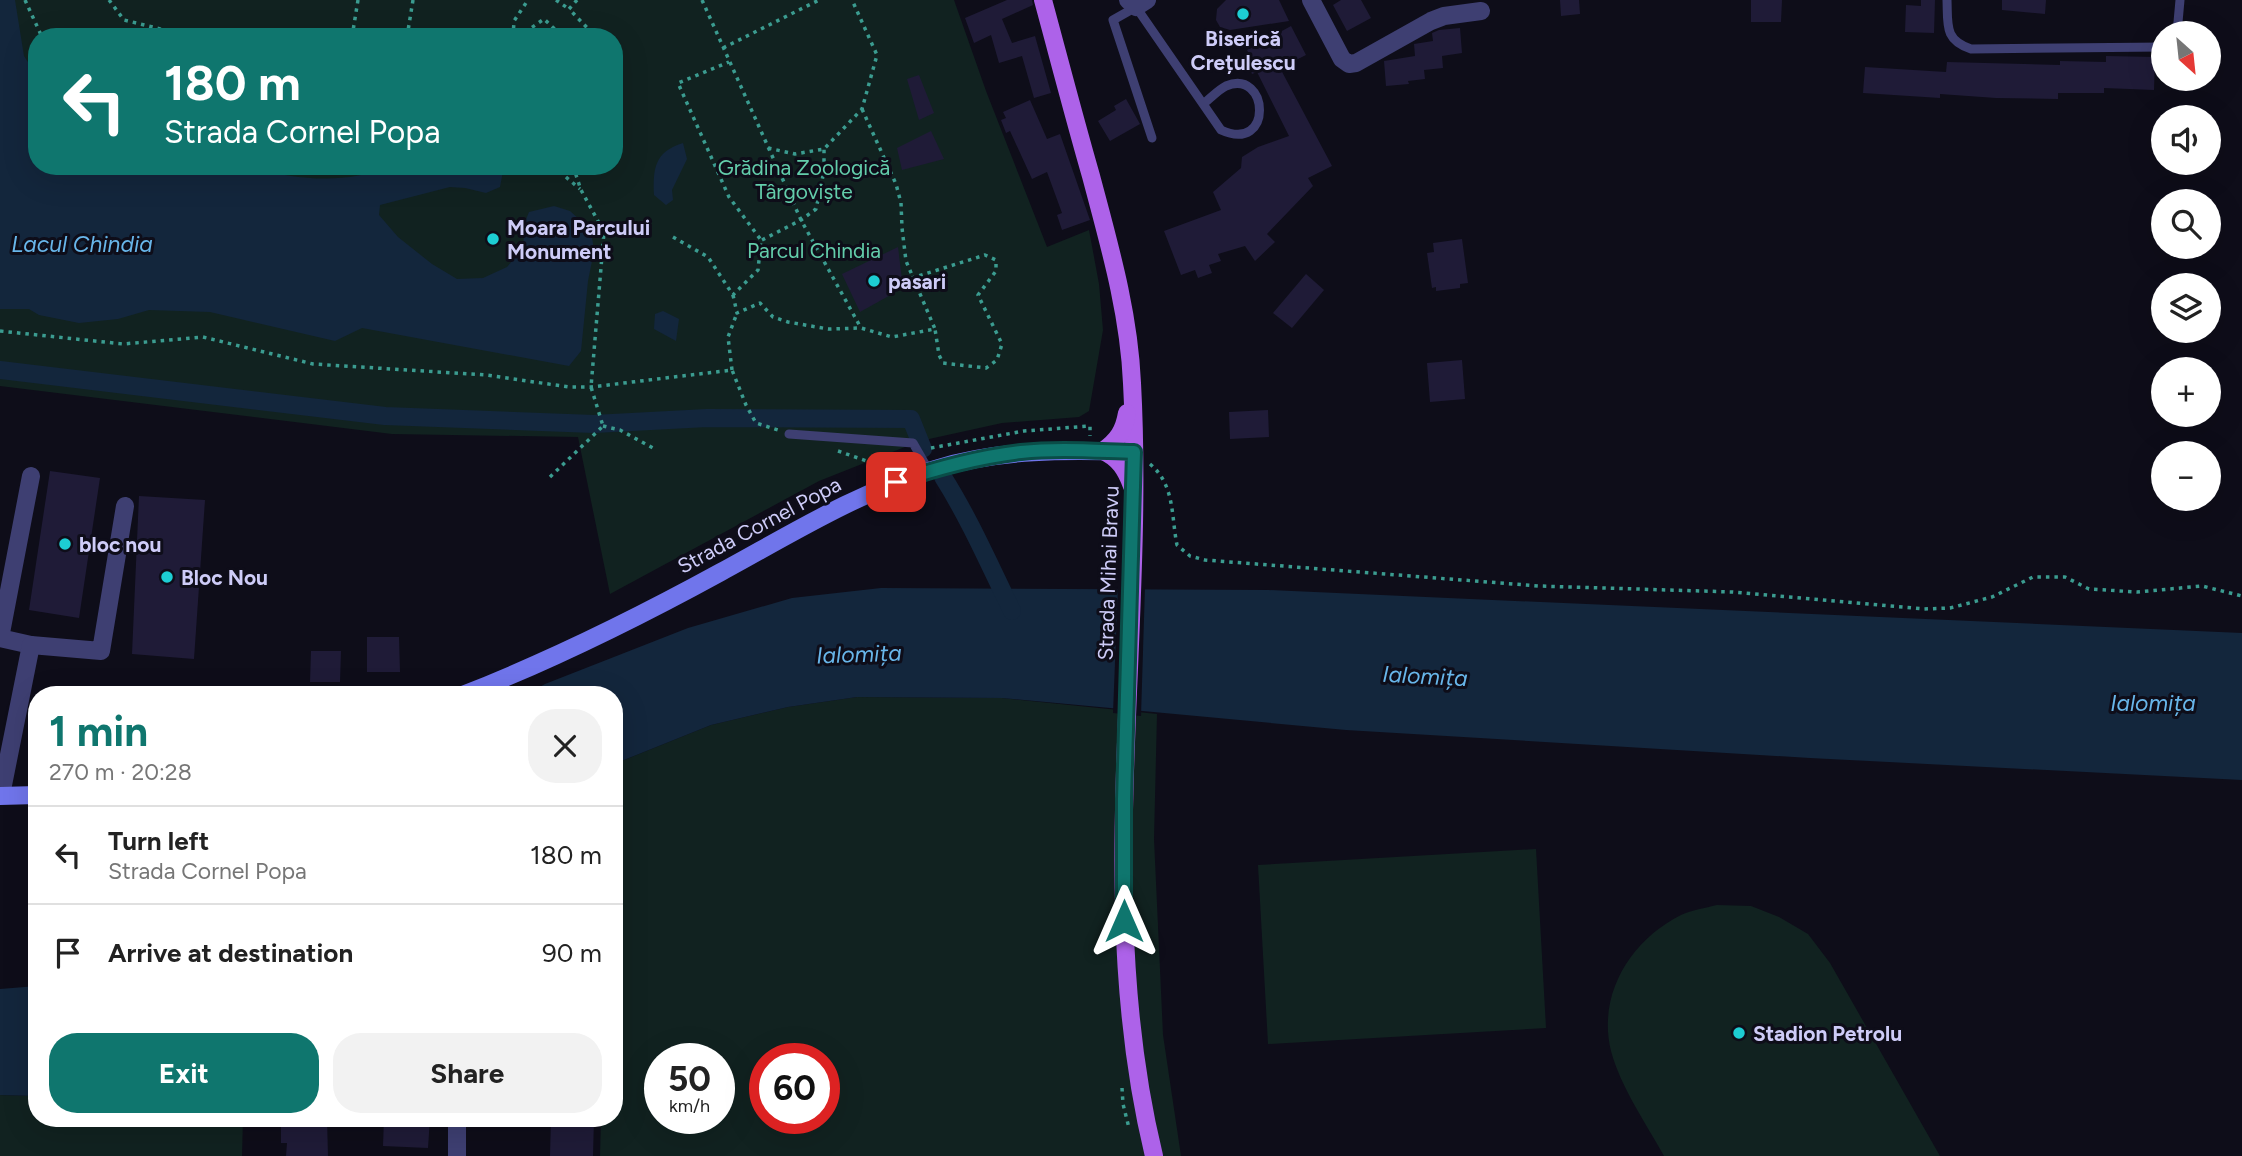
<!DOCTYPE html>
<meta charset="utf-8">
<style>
body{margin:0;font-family:Figtree,sans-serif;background:#f2f2f2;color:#222;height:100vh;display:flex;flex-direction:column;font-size:26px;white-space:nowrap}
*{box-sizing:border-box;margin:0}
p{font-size:23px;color:#767676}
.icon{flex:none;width:38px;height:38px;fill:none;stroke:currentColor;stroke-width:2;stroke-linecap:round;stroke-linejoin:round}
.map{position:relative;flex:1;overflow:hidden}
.drawer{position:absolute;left:28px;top:686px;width:595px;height:441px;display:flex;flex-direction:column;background:#fff;border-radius:28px;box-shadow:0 7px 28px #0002}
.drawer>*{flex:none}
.hud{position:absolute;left:28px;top:28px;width:595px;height:147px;border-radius:28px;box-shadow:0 7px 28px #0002;background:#0f766e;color:#fff;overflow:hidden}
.needle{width:46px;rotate:153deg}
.buttons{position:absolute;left:2151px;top:21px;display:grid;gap:14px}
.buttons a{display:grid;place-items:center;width:70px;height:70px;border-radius:50%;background:#fff;box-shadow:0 7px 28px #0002;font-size:35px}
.speed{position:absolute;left:644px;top:1043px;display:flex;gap:14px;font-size:35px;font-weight:700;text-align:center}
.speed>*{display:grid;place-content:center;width:91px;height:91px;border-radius:50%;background:#fff;box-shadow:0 7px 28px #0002;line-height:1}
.speed small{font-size:18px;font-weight:400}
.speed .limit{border:10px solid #d22;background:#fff;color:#111}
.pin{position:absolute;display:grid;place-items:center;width:60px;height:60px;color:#fff;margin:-30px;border-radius:14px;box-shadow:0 4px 10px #0006}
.me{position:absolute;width:77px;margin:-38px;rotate:0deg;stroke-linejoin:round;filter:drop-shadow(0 0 5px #0008)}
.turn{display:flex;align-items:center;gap:24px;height:147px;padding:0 21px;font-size:32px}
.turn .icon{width:91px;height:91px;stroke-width:2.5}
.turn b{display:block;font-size:49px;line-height:60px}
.round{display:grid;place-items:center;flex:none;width:74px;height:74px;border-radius:28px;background:#f2f2f2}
.head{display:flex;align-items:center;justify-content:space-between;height:119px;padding:0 21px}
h1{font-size:42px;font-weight:700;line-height:52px;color:#0f766e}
.primary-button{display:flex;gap:14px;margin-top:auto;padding:14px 21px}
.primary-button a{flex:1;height:80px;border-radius:28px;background:#0f766e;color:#fff;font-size:28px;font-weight:700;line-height:80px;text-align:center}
.primary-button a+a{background:#f2f2f2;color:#222}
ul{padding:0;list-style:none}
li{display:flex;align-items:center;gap:21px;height:98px;padding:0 21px;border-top:2px solid #e0e0e0}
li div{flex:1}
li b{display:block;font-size:26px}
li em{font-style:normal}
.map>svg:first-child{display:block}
.green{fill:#112220;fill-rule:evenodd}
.water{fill:#13263c}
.pier{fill:#0e0d19}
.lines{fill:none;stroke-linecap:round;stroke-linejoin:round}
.canal{stroke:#13263c;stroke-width:18}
.building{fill:#1f1b37}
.path{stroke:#3b9c90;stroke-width:3.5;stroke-dasharray:3.5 5;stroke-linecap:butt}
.lane{stroke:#3e3f72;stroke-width:9}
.street{stroke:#3e3f72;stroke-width:18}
.secondary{stroke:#7075eb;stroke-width:18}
.primary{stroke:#ad62e9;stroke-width:18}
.route-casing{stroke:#0a4d48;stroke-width:18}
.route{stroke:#0f766e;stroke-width:12}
.poi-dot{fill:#1dcdd3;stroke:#0e0d19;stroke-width:2.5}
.labels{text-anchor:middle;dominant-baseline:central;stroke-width:6;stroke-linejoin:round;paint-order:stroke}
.poi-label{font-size:21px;font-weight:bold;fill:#ceccf8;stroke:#0e0d19;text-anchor:start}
.park-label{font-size:21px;fill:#63cdab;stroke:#0e0d19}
.street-label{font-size:21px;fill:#ceccf8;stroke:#0e0d19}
.water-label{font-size:23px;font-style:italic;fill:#68b6ea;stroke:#0e0d19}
</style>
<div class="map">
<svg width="2242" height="1156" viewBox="0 0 2242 1156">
<rect width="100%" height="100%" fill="#0e0d19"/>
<!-- green -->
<g class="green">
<path d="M0 0H954L986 91 1047 247 1089 230 1099 284 1103 330 1089 411 1079 417 1002 423 920 441 819 481 610 594 578 437 392 434 0 386ZM37 37H614V166H37Z"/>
<path d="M857 697 1002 698 1157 714 1154 839 1163 1035 1181 1156H600L601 1118H614V764L711 725 788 707ZM660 1059H719V1118H660ZM765 1059H824V1118H765Z"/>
<polygon points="1536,849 1546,1028 1268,1044 1258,865"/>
<path d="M1717 905 1751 906 1779 917 1808 934 1830 963 1940 1156H1664C1646 1123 1621 1088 1611 1051 1597 994 1631 940 1681 915 1692 910 1705 908 1717 905Z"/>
<polygon points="0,1095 37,1096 37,1118 243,1118 242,1156 0,1156"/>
</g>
<!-- water -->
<g class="water">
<path d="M0 0H15L24 56 37 76V166H245C292 179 344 186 390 166H504L500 187 486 193 465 188 450 187 380 205 379 215 398 237 432 264 457 279 483 278 507 267 523 248 525 222 529 212 554 206 570 211 591 230 594 251 588 281 581 351 569 366 362 328 335 341 210 312 149 310 118 319 79 323 39 315 29 309H0Z"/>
<path d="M683 143 687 159 672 190 673 200 666 205 654 195C653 169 654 152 683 143Z"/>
<polygon points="663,311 679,319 676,341 654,329 655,314"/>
<polygon points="881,588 1268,590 2242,633 2242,780 1810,758 1346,730 1002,698 857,697 788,707 711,725 614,764 614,695 526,695 545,684 688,628 792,598"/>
<polygon points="37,986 37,1096 0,1095 0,989"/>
</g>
<!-- pier -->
<polygon class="pier" points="1118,586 1145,586 1141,716 1113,713"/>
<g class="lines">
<!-- canal -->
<g class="canal">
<polyline points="0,370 385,416 594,424 707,418 911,419 923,449"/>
<path d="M943 477C969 518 990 566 1012 611"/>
</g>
</g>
<!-- building -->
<g class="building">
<polygon points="1007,0 1032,0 1033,5 1002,19 1012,43 1035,36 1051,93 1034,98 1022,56 999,63 991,35 974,43 965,18"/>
<polygon points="1226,0 1279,0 1289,21 1230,30 1220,27 1216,20 1217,9"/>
<polygon points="1341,0 1361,0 1371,18 1347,31 1333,5"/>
<polygon points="1560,0 1579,0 1580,14 1561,16"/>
<polygon points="1751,0 1782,0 1781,22 1751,22"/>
<polygon points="1921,0 1935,0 1934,33 1905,32 1906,5 1921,6"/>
<polygon points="2002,0 2046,0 2045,14 2002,10"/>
<polygon points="1291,26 1306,55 1280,68 1332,166 1308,178 1313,186 1267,234 1275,242 1255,261 1245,246 1218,254 1221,261 1209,265 1212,273 1198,278 1195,270 1181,275 1164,231 1221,210 1213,192 1241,168 1242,157 1258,147 1289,136 1257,72 1252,74 1246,61 1251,58 1247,50"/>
<polygon points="1460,28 1462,53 1442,56 1443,68 1424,70 1425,79 1408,81 1409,84 1386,86 1384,61 1415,56 1414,44 1433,41 1432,33 1439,30"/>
<polygon points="2106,56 2155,57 2154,90 2104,88 2104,93 2058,93 2058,99 1996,98 1940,94 1940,98 1863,93 1865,67 1946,72 1947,62 2060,65 2060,61 2106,62"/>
<polygon points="919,75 934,113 919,120 907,79"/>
<polygon points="1126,99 1140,124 1110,141 1098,121 1116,110 1114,106"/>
<polygon points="1030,100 1047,139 1060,134 1090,220 1062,230 1057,215 1062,213 1047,172 1032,179 1010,131 1006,133 1001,120 1006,118 1003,112"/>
<polygon points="931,131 944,159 902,170 897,148"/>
<polygon points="1462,239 1468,283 1460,284 1460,288 1436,291 1436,287 1432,288 1427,253 1434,252 1433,243"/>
<polygon points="898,247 903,288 860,312 842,274"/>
<polygon points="1306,274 1324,290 1292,328 1273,313"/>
<polygon points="1462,360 1465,399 1430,402 1427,363"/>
<polygon points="1268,410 1269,437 1230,439 1229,412"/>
<polygon points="50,471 100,478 79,618 29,610"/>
<polygon points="139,496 205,500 194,659 132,654"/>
<polygon points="367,637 399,637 400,672 367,672"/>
<polygon points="311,651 341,651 340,682 310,682"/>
<polygon points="281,1118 327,1118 328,1156 286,1156 287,1143 281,1143"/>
<polygon points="384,1118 430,1118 428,1148 383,1146"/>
<polygon points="551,1118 594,1118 593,1156 550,1156"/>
</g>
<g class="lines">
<!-- path -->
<g class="path">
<polyline points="25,0 42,37"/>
<polyline points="109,0 124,20 193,37"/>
<polyline points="556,0 569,9"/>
<polyline points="577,0 569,9 596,37"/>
<polyline points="702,0 801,220 861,328"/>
<polyline points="352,37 358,0"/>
<polyline points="407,37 413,0"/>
<polyline points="513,37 514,21 528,0"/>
<polyline points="518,37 544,19 563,37"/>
<polyline points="723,48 819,0"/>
<polyline points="862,109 896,184 901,203 902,228 906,261 935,329"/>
<polyline points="768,148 795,154 824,149 862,109 877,55 852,0"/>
<polyline points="553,166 580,189"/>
<polyline points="573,166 581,190 604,232 591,387 603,426"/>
<polyline points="673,237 708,257 733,295 758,270 761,240 729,197 678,83 729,62"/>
<polyline points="762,240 801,220 816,209 824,171 824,149"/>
<polyline points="733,295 737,313 760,303 773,317 788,322 828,329 861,328 892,337 935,329 939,355 943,363 986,368 997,360 1002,344 978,295 996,271 996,260 985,255 912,278"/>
<polyline points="0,331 123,344 203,337 313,364 486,375 569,387 591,387 732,370 746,405 756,423 778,430"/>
<polyline points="732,370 728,337 737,313"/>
<polyline points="603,426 620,430 653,448"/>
<polyline points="931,448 1024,431 1090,426 1090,436"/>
<polyline points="838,451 878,465 903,456"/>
<path d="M1150 464C1175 485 1171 515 1177 545L1190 556 1205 560 1539 586 1733 592 1924 609 1950 608 1992 597 2033 577H2065L2089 589 2137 592 2202 586 2242 596"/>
<polyline points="550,477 603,426"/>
<polyline points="1122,1088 1123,1104 1129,1128"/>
</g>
<!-- lane -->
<g class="lane">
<path d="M1947 0C1948 25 1944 40 1971 49L2163 47"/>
<polyline points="2177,33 2180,0"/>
<path d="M1152 138 1113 20 1136 7 1221 130C1274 154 1269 68 1226 86 1218 90 1211 98 1204 103"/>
<polyline points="789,434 913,443 929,471"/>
</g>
<!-- street -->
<g class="street">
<polyline points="1128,0 1136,7 1147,0"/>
<polyline points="1311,0 1342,59 1349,64 1356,63 1431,21 1444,16 1481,11"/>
<polyline points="31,645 0,638 31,476"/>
<polyline points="1,795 31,645 101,651 125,506"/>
<polyline points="457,1156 457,1118"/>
</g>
<!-- secondary -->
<g class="secondary">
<path d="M463 695C552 660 637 618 721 572 791 534 858 492 935 469 1000 449 1066 450 1134 452"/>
<polyline points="0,796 37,795"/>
</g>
<!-- primary -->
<g class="primary">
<path d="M1043 0C1059 59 1074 117 1091 176 1109 244 1129 312 1132 383 1146 640 1092 902 1154 1156"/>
<path d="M1127 413C1124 431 1118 440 1103 451 1119 458 1126 470 1132 486"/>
</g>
</g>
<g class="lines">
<!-- route casing -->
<g class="route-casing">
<path id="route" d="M896 482C937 468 978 457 1021 452 1059 448 1096 451 1134 452L1124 799V921"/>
</g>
<!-- route -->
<use href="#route" class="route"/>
</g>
<!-- markers -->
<g class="poi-dot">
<circle cx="1243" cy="14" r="7"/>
<circle cx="493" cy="239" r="7"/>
<circle cx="874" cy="281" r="7"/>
<circle cx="65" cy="544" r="7"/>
<circle cx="167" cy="577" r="7"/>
<circle cx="1739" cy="1033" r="7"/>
</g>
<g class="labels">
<!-- poi labels -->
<g class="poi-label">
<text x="1243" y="38" text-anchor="middle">Biserică<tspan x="1243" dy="24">Crețulescu</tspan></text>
<text x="507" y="227">Moara Parcului<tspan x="507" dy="24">Monument</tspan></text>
<text x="888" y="281">pasari</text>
<text x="79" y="544">bloc nou</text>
<text x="181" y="577">Bloc Nou</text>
<text x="1753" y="1033">Stadion Petrolu</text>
</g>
<!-- park labels -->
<g class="park-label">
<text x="804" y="167">Grădina Zoologică<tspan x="804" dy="24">Târgoviște</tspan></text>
<text x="814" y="250">Parcul Chindia</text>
</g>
<!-- street labels -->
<g class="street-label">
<text transform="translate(759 525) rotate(-28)">Strada Cornel Popa</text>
<text transform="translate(1108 573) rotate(-88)">Strada Mihai Bravu</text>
</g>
<!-- water labels -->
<g class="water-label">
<text x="82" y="244">Lacul Chindia</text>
<text transform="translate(859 654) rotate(-2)">Ialomița</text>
<text transform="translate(1425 676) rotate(3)">Ialomița</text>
<text x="2153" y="703">Ialomița</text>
</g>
</g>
</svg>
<div class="buttons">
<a><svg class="needle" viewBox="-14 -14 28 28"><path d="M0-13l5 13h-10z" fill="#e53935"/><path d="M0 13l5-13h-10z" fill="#767676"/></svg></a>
<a><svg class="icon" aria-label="sound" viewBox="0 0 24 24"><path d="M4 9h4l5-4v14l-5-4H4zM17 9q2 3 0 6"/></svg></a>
<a><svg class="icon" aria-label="search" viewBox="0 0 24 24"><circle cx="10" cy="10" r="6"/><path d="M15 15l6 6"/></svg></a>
<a><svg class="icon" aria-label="layers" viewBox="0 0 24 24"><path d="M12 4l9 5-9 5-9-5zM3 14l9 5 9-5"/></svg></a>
<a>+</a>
<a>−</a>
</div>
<div class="speed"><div>50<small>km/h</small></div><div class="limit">60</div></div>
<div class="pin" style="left:896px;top:482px;background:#d93025"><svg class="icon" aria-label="arrive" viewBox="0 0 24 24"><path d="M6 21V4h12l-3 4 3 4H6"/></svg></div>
<svg class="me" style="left:1124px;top:921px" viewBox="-20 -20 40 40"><path d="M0-17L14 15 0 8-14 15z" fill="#0f766e" stroke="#fff" stroke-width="4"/></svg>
<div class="hud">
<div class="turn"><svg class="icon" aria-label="left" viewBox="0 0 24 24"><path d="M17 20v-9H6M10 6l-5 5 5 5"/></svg><div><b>180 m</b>Strada Cornel Popa</div></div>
</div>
<section class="drawer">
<div class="head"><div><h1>1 min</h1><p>270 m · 20:28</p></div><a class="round"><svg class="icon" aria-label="close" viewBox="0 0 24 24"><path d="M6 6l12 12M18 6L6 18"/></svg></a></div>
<ul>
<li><svg class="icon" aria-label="left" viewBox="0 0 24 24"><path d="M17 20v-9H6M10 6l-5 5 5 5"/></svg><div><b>Turn left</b><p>Strada Cornel Popa</p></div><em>180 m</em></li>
<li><svg class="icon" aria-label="arrive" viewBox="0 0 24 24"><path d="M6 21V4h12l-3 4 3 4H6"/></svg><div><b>Arrive at destination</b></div><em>90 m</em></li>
</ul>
<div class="primary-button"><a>Exit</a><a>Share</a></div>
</section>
</div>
